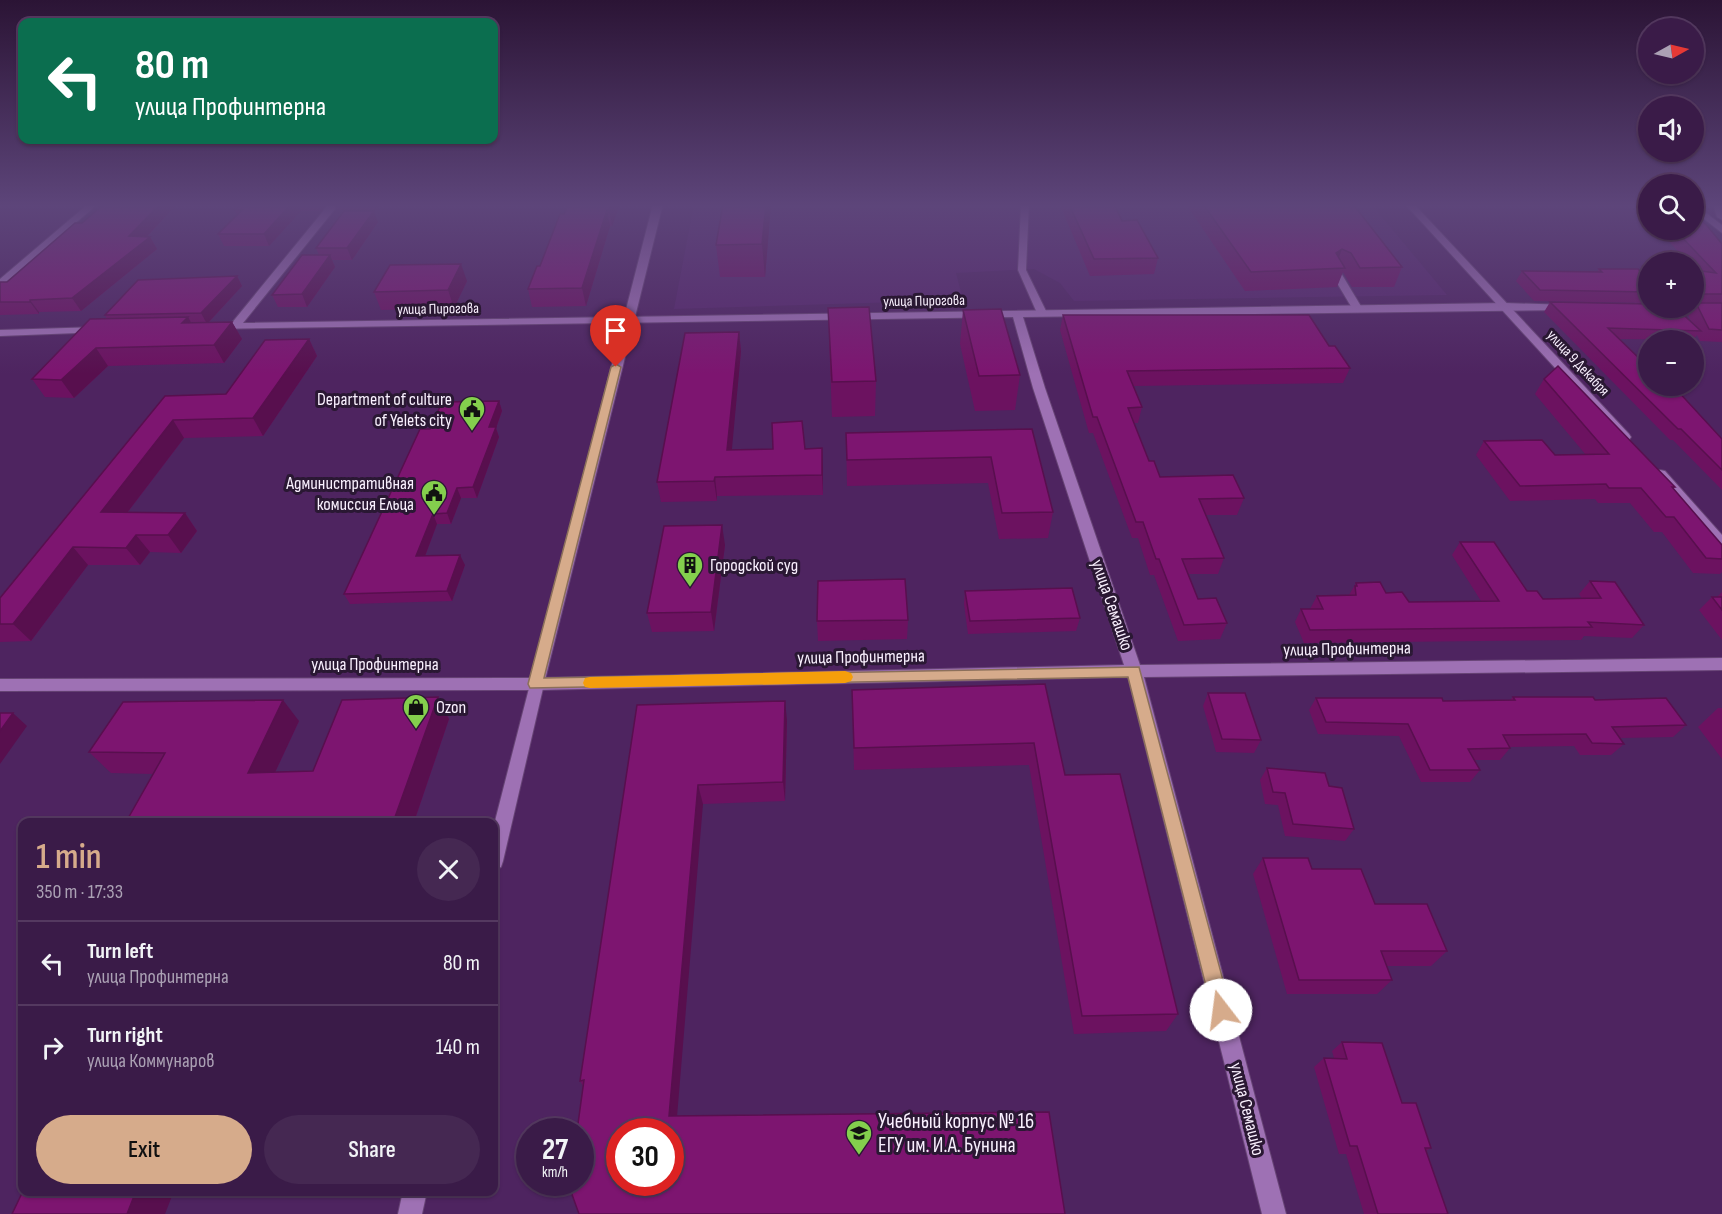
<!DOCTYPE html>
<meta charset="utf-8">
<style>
body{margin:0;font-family:"Sofia Sans Condensed",sans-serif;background:#452852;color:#f1f3f6;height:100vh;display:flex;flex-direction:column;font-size:22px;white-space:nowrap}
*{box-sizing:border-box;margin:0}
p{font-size:20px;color:#aba1b4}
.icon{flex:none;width:33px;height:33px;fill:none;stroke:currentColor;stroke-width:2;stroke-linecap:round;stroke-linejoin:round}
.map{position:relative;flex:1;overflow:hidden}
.sheet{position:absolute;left:18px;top:818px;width:480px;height:378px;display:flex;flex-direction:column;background:#3a1b48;border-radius:12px;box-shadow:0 2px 4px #0004,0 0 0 2px #543960}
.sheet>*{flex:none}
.hud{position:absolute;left:18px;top:18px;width:480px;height:126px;border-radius:12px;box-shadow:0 2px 4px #0004,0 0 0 2px #543960;background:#0b6e4f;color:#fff;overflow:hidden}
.needle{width:39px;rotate:82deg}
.fabs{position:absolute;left:1638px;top:18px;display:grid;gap:12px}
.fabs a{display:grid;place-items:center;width:66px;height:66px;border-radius:50%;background:#3a1b48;box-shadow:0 2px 4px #0004,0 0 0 2px #543960;font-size:30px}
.speed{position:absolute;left:516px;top:1118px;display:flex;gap:12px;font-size:30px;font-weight:700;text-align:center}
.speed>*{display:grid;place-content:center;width:78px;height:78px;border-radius:50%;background:#3a1b48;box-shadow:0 2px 4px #0004,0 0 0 2px #543960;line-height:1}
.speed small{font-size:15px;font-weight:400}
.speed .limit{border:9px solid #d22;background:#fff;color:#111}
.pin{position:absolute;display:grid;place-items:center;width:51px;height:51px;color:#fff;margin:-62px -26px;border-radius:50% 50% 50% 0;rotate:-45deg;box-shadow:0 0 6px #0007}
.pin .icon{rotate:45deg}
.me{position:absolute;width:66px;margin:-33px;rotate:345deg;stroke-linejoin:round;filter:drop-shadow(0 0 4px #0008)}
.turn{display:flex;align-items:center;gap:21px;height:126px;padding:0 18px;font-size:27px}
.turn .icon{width:78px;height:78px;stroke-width:2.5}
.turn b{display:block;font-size:42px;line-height:51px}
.round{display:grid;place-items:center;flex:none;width:63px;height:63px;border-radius:32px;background:#452852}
.headline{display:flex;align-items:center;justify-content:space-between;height:102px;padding:0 18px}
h1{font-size:36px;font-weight:600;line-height:45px;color:#d6ab8b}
.primary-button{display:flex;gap:12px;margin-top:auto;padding:12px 18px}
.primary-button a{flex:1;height:69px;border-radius:36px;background:#d6ab8b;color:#111;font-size:24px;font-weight:600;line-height:69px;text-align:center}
.primary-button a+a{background:#452852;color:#f1f3f6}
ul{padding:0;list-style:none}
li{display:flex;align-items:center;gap:18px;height:84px;padding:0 18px;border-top:2px solid #543960}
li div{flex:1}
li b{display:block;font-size:22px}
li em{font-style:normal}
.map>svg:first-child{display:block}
.built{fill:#56276b}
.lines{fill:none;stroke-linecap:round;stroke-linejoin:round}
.lane-casing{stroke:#664374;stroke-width:2}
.street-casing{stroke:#664374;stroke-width:2}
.secondary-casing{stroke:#664374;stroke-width:2}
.lane{fill:#9e71b4;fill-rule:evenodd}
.street{fill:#9e71b4;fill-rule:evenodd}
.secondary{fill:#9e71b4;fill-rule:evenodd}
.wall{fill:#6c1260}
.shaded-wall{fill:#580f4e}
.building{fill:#7d1570;stroke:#580f4e;stroke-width:1.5;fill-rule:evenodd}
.route{fill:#d6ab8b;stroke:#8b6f5a;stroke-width:1.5}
.slow{fill:#f59e0b}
.labels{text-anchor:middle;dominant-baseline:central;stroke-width:6;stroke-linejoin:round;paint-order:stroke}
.far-street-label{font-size:15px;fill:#f9f0fe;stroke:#2a1833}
.poi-label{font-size:18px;fill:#f9f0fe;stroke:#2a1833;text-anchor:end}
.street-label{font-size:18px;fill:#f9f0fe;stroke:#2a1833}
.near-poi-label{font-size:21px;fill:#f9f0fe;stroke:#2a1833;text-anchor:start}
</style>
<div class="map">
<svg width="1722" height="1214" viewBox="0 0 1722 1214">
<rect width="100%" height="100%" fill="#4e2460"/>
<!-- built -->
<polygon class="built" points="694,204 1371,204 1447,295 1074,301 1060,283 1034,269 956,273 963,300 674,309"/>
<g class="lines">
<!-- lane casing -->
<g class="lane-casing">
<g id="lane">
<polygon points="1021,204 1029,204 1026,270 1047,313 1042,316 1037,313 1018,270"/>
<polygon points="1336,270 1341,273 1362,308 1360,310 1352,308 1331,273"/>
</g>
</g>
<!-- street casing -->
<g class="street-casing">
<g id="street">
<polygon points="88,204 98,204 0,287 0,279"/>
<polygon points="329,204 339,204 243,323 1505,303 1570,305 1570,309 1566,310 1023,317 1045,388 1140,665 1722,658 1722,670 1144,677 1286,1214 1262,1214 1128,677 536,690 0,691 0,679 536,678 1124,665 1033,388 1013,317 212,329 212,325 231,324"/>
<polygon points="1694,204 1722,225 1722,233 1694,211"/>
<polygon points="1713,204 1722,204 1722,220 1717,217"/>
<polygon points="1722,307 1722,313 1659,312 1654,309"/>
<polygon points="99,327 103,328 103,332 0,336 0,330"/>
</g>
</g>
<!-- secondary casing -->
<g class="secondary-casing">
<g id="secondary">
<polygon points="653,204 663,204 544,684 503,861 501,867 494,870 494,825"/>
<polygon points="1405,204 1414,204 1629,434 1631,437 1629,440 1621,440"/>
<polygon points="1660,470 1665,471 1722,535 1722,549 1717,547 1655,477 1653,474 1655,471"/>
<polygon points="403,1191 427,1191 422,1214 398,1214"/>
</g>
</g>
<!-- lane -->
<use href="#lane" class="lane"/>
<!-- street -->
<use href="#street" class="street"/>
<!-- secondary -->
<use href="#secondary" class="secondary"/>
</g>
<!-- wall -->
<g class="wall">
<polygon points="104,204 177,204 147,237 150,237 157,249 81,311 39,312 39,314 0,315 0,282 7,282 82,223"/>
<polygon points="240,204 327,204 321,211 301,211 269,246 224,246 218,234 237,215 235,210"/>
<polygon points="334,204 381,204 376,210 337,210"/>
<polygon points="568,204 620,204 612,226 610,226 586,306 532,307 528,289 540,266"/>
<polygon points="771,204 765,277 720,277 716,245"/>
<polygon points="1061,204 1114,204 1122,221 1158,258 1154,274 1090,276 1061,207"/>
<polygon points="1186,204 1353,204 1402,267 1394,287 1352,287 1343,272 1337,287 1245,291"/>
<polygon points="1637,204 1648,204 1648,214"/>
<polygon points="378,222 352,260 332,260 335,267 307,307 278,307 272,295 319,255 316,248"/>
<polygon points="1660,230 1694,230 1722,244 1722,342 1700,341 1697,335 1693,340 1619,339 1722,439 1722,490 1673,440 1670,440 1544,312 1550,302 1691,321 1688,315 1694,305 1694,270 1695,270 1694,269 1694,262 1688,262 1659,231"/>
<polygon points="1599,269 1648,292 1648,303 1534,301 1516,281 1522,271 1597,272"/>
<polygon points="237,276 242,286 209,322 232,322 242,339 224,363 108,366 74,398 45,397 32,379 107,319 105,315"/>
<polygon points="467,281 454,308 381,310 374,292"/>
<polygon points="828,308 876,381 875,416 832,417"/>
<polygon points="963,310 1020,375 1015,410 975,411 960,344"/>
<polygon points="1063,315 1329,346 1350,368 1343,383 1134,386 1142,407 1138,423 1134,423 1149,461 1160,477 1244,498 1237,515 1206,515 1224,558 1218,574 1188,574 1198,599 1227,623 1220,639 1178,641 1154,575 1150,575 1138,538 1132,538 1093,433 1089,433 1060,330"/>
<polygon points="739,332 741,351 731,450 805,449 823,468 823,495 717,496 717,501 661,502 657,482"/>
<polygon points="309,339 317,356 263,436 184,438 127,513 185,513 197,531 181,553 150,552 140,565 88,565 31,641 0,642 0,598 165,396 226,394"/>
<polygon points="1544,379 1675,487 1673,489 1722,545 1722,572 1720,574 1693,573 1662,532 1654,532 1630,503 1598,503 1595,499 1510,501 1476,455 1484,441 1555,455 1586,455 1535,394"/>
<polygon points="499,401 502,411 496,428 499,437 477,498 461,498 451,524 437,524 425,556 465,565 452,601 350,604 344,594 430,429"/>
<polygon points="1032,429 1053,512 1048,538 999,539 988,483 847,486 846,433"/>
<polygon points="1460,542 1527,591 1543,599 1582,599 1579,594 1590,581 1644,625 1632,638 1584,636 1581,640 1304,643 1295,622 1301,609 1310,609 1317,596 1349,595 1356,583 1386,593 1409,602 1481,601 1452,555"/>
<polygon points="725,545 714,631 652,632 647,613"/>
<polygon points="965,591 1080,618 1076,631 968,634 964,604"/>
<polygon points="1722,592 1722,640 1699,610 1712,597 1717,597"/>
<polygon points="908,620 907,639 818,641 817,621"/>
<polygon points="1045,684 1065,775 1178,1014 1166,1031 1074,1034 1029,765 854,770 852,690"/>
<polygon points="1208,693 1261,740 1254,753 1216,752 1203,706"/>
<polygon points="438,697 449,719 414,822 126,822 153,774 111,773 89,752 299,721 275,772 313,771"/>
<polygon points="1513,697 1595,700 1686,725 1673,737 1620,738 1624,744 1611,755 1580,755 1574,746 1509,747 1510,748 1500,760 1475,760 1480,770 1470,782 1421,782 1399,736 1318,734 1309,710 1316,698 1443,701 1510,700"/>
<polygon points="637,705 787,720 785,801 703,804 579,1214 583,1086 580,1081"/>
<polygon points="1718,708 1722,708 1722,759 1698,727"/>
<polygon points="1267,768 1329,786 1354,829 1345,841 1285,836 1278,805 1265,804 1260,780"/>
<polygon points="1263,858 1312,869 1375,904 1447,951 1431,966 1386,966 1392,980 1377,994 1287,994 1253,874"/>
<polygon points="1342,1042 1402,1103 1431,1148 1426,1151 1448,1214 1364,1214 1346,1154 1339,1154 1314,1067 1324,1058 1334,1058 1332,1051"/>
</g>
<!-- shaded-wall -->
<g class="shaded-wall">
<polygon points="160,204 177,204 137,247 150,237 157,249 81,311 72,298 129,236"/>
<polygon points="291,204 298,204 301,211 269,246 264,234"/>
<polygon points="318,204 327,204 321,211"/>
<polygon points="374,204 381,204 376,210"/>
<polygon points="611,204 620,204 612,226 609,210"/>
<polygon points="766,204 771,204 765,277 762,244"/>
<polygon points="607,210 610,226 586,306 582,288"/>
<polygon points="374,211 378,222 352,260 347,248"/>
<polygon points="1342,249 1335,268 1336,253"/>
<polygon points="330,255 335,267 307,307 302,294"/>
<polygon points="461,264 467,281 454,308 448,290"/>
<polygon points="237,276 242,286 207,324 201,313"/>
<polygon points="30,300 39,312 39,314 30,302"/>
<polygon points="188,317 198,335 182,323"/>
<polygon points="232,322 242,339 224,363 214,345"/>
<polygon points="739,332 741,351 730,470 727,450"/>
<polygon points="309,339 317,356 263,436 253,418"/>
<polygon points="96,348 108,366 74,398 61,380"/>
<polygon points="499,401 502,411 496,428 499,437 477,498 473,487 489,427"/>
<polygon points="173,420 184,438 114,530 101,512"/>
<polygon points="822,448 823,468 823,495 822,475"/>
<polygon points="715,477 717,496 717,501 714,481"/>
<polygon points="457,488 461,498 451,524 447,513"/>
<polygon points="185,513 197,531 181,553 168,535"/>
<polygon points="433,514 437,524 421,567 416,556"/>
<polygon points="722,525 725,545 714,631 711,612"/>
<polygon points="136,535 150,552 140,565 126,548"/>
<polygon points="73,547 88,565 31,641 13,624"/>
<polygon points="460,555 465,565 452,601 447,591"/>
<polygon points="438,697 449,719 414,822 398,822 395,817"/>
<polygon points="283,700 299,721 265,794 248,773"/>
<polygon points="785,701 787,720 785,801 783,782"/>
<polygon points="13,713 27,726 0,764 0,731"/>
<polygon points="698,785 703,804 676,1129 669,1116"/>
<polygon points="136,1191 174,1191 165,1214 127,1214"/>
</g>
<!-- building -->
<g class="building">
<polygon points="104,204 160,204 129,236 150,237 72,298 30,300 30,302 0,302 0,282 7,282 75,223 82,223"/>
<polygon points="240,204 291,204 264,234 218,234 242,210 235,210"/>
<polygon points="568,204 611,204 609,210 607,210 582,288 528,289 537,266 540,266 560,214 564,214"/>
<polygon points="723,204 766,204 762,244 716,245"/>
<polygon points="1069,204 1114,204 1122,221 1137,220 1158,258 1094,259"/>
<polygon points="1203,204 1353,204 1402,267 1360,268 1351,253 1342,249 1336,253 1345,268 1251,272"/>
<polygon points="344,211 374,211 347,248 316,248"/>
<polygon points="1694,212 1709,228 1722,244 1722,294 1694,294 1694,270 1716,273 1675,230 1694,230"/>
<polygon points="302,255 330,255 302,294 272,295"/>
<polygon points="461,264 448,290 374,292 390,265"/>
<polygon points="1599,269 1638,269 1648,280 1648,292 1540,290 1522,271 1602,272"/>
<polygon points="237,276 201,313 105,315 138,280"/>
<polygon points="1550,302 1648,304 1648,308 1676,308 1701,331 1608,328 1648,367 1648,386 1667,386 1670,388 1675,388 1722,439 1722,470 1681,429 1678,429"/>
<polygon points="1696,303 1722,303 1722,330 1709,329"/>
<polygon points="869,307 876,381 832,382 828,308"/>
<polygon points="1001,309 1020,375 979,376 963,310"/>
<polygon points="1063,315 1309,315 1329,346 1335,346 1350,368 1127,371 1142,407 1128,408 1149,461 1154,461 1160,477 1233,475 1244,498 1199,499 1224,558 1182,559 1198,599 1216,598 1227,623 1184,625 1159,559 1156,559 1143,522 1136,522 1097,417 1093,417"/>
<polygon points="188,317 182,323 232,322 214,345 96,348 61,380 32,379 90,319"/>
<polygon points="739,332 727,450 773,449 772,423 802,421 805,449 822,448 822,475 715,477 714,481 657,482 685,333"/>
<polygon points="309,339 253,418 173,420 101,512 185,513 168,535 136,535 126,548 73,547 13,624 0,624 0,598 165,396 226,394 265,340"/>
<polygon points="1558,366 1675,487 1672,487 1722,545 1722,559 1706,558 1674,517 1666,517 1641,488 1609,488 1606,484 1520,486 1484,441 1542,440 1555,455 1609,454 1544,379"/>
<polygon points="499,401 489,427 496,427 473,487 457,488 447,513 433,514 416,556 460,555 447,591 344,594 420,429 430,429 442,402"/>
<polygon points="1032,429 1053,512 1002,513 991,457 847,460 846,433"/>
<polygon points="722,525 711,612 647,613 664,526"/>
<polygon points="1460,542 1494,542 1527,591 1537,591 1543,599 1601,598 1590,581 1615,582 1644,625 1588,622 1592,627 1310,630 1301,609 1323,609 1317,596 1356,595 1355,586 1357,586 1356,583 1380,582 1386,593 1402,592 1409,602 1499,601"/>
<polygon points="905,579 908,620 817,621 818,581"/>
<polygon points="1072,588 1080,618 970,621 965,591"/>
<polygon points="1712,597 1722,597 1722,610"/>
<polygon points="1045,684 1065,775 1120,774 1178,1014 1082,1016 1034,743 854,748 852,690"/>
<polygon points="1208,693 1245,693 1261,740 1222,739"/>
<polygon points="438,697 395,817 215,822 126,822 165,753 89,752 123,702 283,700 248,773 313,771 342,700"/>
<polygon points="1513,697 1593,697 1595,700 1666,698 1686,725 1612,727 1624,744 1592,743 1586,734 1503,735 1510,748 1468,749 1480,770 1430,770 1408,724 1326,722 1316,698 1442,698 1443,701 1515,700"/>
<path d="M785 701 783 782 698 785 669 1116 1049 1112 1065 1214H579L569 1186V1182H580V1131H577L584 1080 580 1081 637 705ZM620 1131H670V1182H620Z"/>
<polygon points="0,713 13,713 0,731"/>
<polygon points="1267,768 1325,773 1329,786 1342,788 1354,829 1293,824 1285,793 1273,792"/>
<polygon points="1263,858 1308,858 1312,869 1361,869 1375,904 1427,904 1447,951 1381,951 1392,980 1299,980"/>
<polygon points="1342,1042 1382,1043 1402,1103 1416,1103 1431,1148 1425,1148 1448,1214 1378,1214 1357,1146 1350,1146 1324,1058 1347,1059"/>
<polygon points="23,1191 136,1191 127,1214 12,1214"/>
</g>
<!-- sky -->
<linearGradient id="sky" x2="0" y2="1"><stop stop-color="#2b1435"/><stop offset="0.55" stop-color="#5d457a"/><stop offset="1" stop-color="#5d457a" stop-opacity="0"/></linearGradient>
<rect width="1722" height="374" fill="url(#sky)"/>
<!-- route -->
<polygon class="route" points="616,364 621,367 544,678 1139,667 1231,1010 1228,1017 1221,1020 1215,1017 1212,1010 1128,677 530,688 528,684 611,367"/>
<!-- slow -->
<polygon class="slow" points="845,671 851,673 853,677 851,681 845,683 590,688 585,687 583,683 585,678 590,677"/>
<!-- icons -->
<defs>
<g id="civic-pin" transform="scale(1.35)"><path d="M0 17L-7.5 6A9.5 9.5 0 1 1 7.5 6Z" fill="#84cf4d" stroke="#2a1833"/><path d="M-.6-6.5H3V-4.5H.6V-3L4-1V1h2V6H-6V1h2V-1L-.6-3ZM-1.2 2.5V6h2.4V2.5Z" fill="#111"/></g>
<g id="building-pin" transform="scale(1.35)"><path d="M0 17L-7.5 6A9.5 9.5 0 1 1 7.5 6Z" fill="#84cf4d" stroke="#2a1833"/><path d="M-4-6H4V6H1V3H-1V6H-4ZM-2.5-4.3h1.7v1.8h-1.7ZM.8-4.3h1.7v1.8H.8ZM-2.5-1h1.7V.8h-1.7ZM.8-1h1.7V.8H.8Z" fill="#111"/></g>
<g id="shop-pin" transform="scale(1.35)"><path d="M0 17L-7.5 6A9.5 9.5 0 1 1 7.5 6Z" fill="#84cf4d" stroke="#2a1833"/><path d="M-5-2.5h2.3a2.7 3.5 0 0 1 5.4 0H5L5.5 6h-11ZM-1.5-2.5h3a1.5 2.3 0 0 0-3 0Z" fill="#111"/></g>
<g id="university-pin" transform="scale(1.35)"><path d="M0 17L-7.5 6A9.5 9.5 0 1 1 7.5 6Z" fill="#84cf4d" stroke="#2a1833"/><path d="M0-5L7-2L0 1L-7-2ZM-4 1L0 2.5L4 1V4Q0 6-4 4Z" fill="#111"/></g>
</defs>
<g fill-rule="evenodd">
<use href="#civic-pin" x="472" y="409"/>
<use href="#civic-pin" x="434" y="493"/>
<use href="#building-pin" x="690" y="565"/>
<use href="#shop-pin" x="416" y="707"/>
<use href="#university-pin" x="859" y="1133"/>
</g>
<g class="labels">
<!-- far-street labels -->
<g class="far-street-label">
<text transform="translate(924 301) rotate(-1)">улица Пирогова</text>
<text transform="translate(438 309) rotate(-1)">улица Пирогова</text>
<text transform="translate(1578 363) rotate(47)">улица 9 Декабря</text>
</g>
<!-- poi labels -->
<g class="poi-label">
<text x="452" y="399">Department of culture<tspan x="452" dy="21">of Yelets city</tspan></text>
<text x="414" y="483">Административная<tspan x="414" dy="21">комиссия Ельца</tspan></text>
<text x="710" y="565" text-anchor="start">Городской суд</text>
<text x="436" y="707" text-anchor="start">Ozon</text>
</g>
<!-- street labels -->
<g class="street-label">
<text transform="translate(1112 605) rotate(71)">улица Семашко</text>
<text transform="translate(1347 649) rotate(-1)">улица Профинтерна</text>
<text transform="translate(861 657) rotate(-1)">улица Профинтерна</text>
<text x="375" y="664">улица Профинтерна</text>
<text transform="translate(1247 1109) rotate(76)">улица Семашко</text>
</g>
<!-- near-poi labels -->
<g class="near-poi-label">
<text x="878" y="1121">Учебный корпус № 16<tspan x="878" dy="24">ЕГУ им. И.А. Бунина</tspan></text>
</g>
</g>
</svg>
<div class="fabs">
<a><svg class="needle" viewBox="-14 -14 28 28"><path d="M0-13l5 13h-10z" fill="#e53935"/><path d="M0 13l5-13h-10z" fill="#aba1b4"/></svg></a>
<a><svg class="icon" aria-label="sound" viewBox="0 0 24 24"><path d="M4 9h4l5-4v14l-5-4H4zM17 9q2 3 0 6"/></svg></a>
<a><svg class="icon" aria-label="search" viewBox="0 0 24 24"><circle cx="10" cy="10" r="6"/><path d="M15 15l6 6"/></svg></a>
<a>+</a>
<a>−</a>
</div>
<div class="speed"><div>27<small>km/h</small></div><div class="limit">30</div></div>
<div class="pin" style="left:616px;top:367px;background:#d93025"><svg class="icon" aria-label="arrive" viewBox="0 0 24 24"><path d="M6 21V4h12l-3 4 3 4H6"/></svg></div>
<svg class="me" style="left:1221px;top:1010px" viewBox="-20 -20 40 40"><circle r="19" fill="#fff"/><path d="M0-13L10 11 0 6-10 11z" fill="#d6ab8b"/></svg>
<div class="hud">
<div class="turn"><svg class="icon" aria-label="left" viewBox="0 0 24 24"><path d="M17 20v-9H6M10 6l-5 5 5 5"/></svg><div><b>80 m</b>улица Профинтерна</div></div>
</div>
<section class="sheet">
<div class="headline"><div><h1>1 min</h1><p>350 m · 17:33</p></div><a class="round"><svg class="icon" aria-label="close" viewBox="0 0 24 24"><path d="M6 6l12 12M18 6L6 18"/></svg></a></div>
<ul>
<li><svg class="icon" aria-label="left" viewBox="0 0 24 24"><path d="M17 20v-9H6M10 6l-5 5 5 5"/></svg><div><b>Turn left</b><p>улица Профинтерна</p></div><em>80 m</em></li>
<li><svg class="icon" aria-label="right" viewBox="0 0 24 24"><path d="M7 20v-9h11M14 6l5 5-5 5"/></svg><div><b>Turn right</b><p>улица Коммунаров</p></div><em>140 m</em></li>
</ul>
<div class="primary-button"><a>Exit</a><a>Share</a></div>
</section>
</div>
